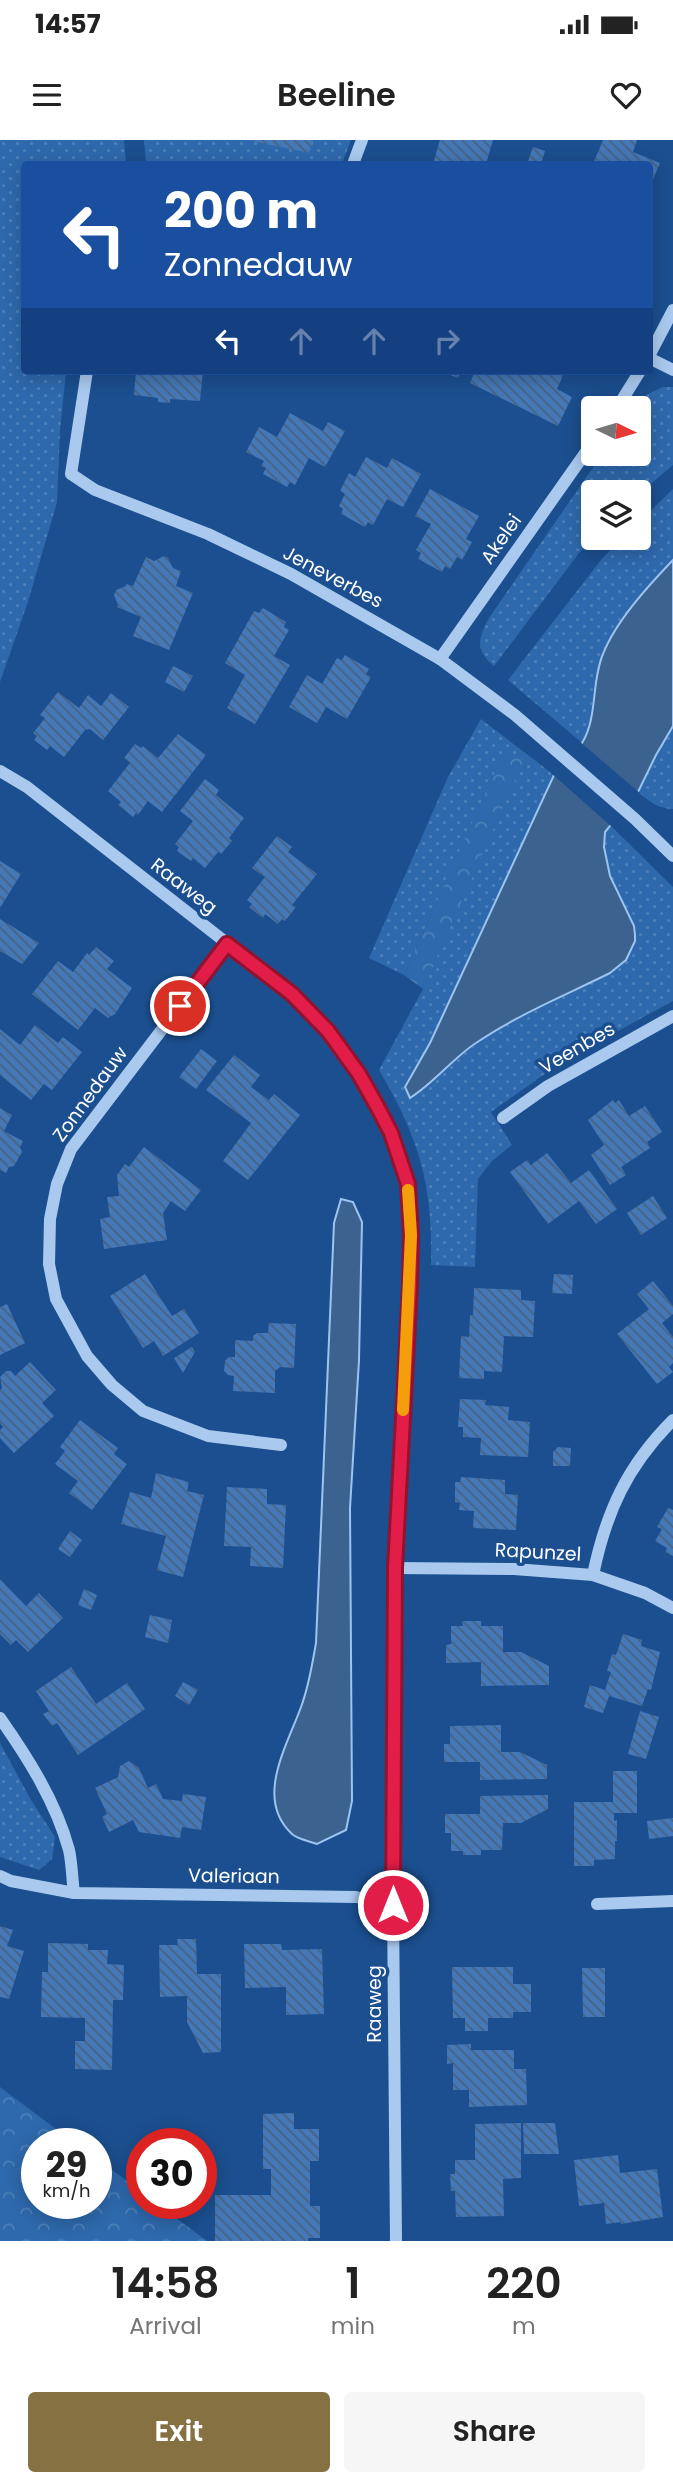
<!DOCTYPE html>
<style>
body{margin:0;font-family:Poppins,sans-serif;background:#f6f6f6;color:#222;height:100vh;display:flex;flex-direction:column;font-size:26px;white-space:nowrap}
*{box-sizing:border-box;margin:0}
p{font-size:23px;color:#767676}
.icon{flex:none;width:38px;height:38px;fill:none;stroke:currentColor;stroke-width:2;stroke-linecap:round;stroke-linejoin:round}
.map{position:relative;height:2101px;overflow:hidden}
.drawer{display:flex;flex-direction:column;background:#fff;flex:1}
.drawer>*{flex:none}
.hud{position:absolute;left:21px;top:21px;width:632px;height:214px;border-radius:7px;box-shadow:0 4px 18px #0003;background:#1a4fa0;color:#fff;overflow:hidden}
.needle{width:46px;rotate:95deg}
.buttons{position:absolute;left:581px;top:256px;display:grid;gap:14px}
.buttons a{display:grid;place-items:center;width:70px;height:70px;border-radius:7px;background:#fff;box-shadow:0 4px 18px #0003;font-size:35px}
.speed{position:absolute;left:21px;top:1988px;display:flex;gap:14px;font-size:35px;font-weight:700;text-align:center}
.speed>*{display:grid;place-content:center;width:91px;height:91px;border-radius:50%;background:#fff;box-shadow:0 4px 18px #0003;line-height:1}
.speed small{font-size:18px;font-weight:400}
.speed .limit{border:10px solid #d22;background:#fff;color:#111}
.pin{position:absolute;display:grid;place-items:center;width:60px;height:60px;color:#fff;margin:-30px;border:4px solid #fff;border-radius:50%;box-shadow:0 2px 7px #0007}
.me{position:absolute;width:77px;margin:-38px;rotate:0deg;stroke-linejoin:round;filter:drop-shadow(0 0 5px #0008)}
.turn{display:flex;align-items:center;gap:24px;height:147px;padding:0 28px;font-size:32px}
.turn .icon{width:91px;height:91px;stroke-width:2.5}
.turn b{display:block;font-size:49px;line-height:60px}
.lanes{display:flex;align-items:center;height:66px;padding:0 28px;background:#0003;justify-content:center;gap:35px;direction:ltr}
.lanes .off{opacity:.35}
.eta{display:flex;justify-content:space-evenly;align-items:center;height:119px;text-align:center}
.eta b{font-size:42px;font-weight:600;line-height:49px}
.button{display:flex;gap:14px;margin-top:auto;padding:14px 28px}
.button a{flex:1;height:80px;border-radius:7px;background:#857141;color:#fff;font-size:28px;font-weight:600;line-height:80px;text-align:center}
.button a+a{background:#f6f6f6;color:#222}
.status{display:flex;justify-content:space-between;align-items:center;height:49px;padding:0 35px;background:#fff;direction:ltr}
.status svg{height:19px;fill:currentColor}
header{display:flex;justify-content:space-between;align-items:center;height:91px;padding:0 28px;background:#fff;font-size:32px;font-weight:600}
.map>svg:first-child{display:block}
.grass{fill:url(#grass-dots)}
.forest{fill:url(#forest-crowns)}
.water{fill:#3c6290;stroke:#9cc4f0;stroke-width:2}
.pier{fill:#1b4f8f}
.building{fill:url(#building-back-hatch)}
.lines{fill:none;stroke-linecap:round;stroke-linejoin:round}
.minor{stroke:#a9c9ee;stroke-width:12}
.route-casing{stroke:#92132f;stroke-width:18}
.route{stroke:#e11d48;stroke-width:12}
.slow{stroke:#f59e0b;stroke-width:12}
.labels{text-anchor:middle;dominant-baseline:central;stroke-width:7;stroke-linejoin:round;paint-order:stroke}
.street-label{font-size:19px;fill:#fff;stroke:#1b4f8f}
</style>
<div class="status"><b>14:57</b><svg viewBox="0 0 49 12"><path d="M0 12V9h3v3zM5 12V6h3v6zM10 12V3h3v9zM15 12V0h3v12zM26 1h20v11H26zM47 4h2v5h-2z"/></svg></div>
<header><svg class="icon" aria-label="menu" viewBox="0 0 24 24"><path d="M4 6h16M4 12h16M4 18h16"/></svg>Beeline<svg class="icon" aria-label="heart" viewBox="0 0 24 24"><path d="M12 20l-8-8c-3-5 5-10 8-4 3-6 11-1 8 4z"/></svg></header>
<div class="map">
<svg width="673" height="2101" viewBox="0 0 673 2101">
<defs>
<pattern id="grass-dots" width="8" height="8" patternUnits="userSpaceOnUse" patternTransform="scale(1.75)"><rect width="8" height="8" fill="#2e69ad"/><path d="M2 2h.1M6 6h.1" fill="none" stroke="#4d80b9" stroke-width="1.8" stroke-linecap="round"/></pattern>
<pattern id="forest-crowns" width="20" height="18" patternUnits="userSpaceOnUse" patternTransform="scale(1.75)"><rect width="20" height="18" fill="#2e69ad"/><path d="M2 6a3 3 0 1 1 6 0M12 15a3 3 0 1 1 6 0" fill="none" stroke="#4d80b9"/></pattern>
<pattern id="building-back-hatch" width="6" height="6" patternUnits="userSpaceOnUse" patternTransform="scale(1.75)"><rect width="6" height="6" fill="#4478b7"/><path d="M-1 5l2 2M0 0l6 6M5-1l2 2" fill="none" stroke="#486282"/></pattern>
</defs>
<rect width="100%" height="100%" fill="#1b4f8f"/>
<!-- grass -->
<g class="grass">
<polygon points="0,0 124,0 126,24 24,24 24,231 66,231 60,291 57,362 28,462 0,542"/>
<polygon points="144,0 351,0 342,24 146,24"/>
<path d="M663 247H673V325L639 354V352H593L595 397 579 413 494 526C473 509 479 496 491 475L603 313H639V268H635L648 254Z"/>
<polygon points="673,349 673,420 647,447 603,515 594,548 591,578 582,603 508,540 601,420 623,397 639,397 639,382"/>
<path d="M481 579 554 635 430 903 405 946 453 922 492 892 610 833C626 820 638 808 634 786 621 758 591 717 609 684L673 747V861L563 921 491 972 512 1005 492 1021 478 1039 475 1127 431 1125C433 1045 420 1000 379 930L423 849 505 610 404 835 369 818 448 637Z"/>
<path d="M673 586V669C658 669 649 661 638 652L656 615Z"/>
<polygon points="0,1603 31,1660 55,1697 52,1719 39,1730 0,1717"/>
</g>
<!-- forest -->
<g class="forest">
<polygon points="505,609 524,620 423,849 404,835"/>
<polygon points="0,1947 76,2004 37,2004 37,2063 96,2063 96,2018 142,2052 142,2063 156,2063 207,2101 0,2101"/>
</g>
<!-- water -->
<g class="water">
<path d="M673 420V586L656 615 638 652 605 692 604 707 610 736 634 786 635 795V801L626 820 610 833C566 855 517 875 476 903 452 919 434 943 410 958L405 947 430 903 554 635C563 625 575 615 582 603 598 577 591 542 603 514 616 481 648 446 673 420Z"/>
<path d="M341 1059 353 1062 362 1082 359 1220 350 1368 352 1661 346 1690 317 1704C309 1701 297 1699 292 1694 254 1659 287 1606 301 1567 309 1546 312 1525 316 1503L334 1083Z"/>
</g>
<!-- pier -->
<polygon class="pier" points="579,601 641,654 612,687 551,633"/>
<!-- building -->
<g class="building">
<polygon points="248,0 313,0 309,13"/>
<polygon points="440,0 493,0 486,24 433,24"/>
<polygon points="603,0 637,0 633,12 660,23 649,49 649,24 593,24"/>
<polygon points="533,7 545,11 541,24 527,24"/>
<polygon points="136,231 203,231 200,261 170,259 170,263 158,262 158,258 134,255"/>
<polygon points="440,231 461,231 458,238"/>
<polygon points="475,231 565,231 557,249 572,257 558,286 470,243"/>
<polygon points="290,273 323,291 328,282 345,291 325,327 309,318 295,345 290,342 287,347 263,334 266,328 261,326 264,321 246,312 259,287 277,297"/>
<polygon points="366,317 387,328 392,318 421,334 403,367 387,359 373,385 368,382 365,387 341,374 343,369 339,366 345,354 340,351 349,333 355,337"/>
<polygon points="430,349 479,376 466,399 472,402 462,420 457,417 450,429 445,426 442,432 418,419 421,413 416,410 431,384 415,376"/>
<polygon points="164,416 168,418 173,428 181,431 176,446 193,453 169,510 133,496 141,477 117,467 118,465 114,455 116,450 126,446 126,444 133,446 146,417 154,421"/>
<polygon points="263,468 286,482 284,487 289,490 274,516 290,525 255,584 227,568 245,535 225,523 254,471 259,473"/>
<polygon points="345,515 369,529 366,534 371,537 347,579 326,567 317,583 289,567 307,535 322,544 337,518 342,520"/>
<polygon points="173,526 193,536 184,552 165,542"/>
<polygon points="58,552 79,568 88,555 101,566 111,553 129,567 103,600 90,589 85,590 64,617 50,606 47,610 34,600 37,596 33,593 45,578 40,575"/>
<polygon points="178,594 206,615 162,672 148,661 138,675 136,673 133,677 118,665 121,662 108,651 130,623 124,618 135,604 141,608 143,606 158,618"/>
<polygon points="205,639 219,650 216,655 244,678 229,698 232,701 221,714 218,712 205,728 193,718 191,721 177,711 179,707 175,704 193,681 180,671"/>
<polygon points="277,696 292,707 288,712 317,734 292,765 296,767 285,781 282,779 278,784 265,774 263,778 249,767 252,764 247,760 265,737 252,728"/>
<polygon points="0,721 21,734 0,768"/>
<polygon points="0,779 39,803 22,824 0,811"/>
<polygon points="96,807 114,821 107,829 132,848 115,874 108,878 95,868 78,890 32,854 58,821 73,832 87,813 89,815"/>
<polygon points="35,885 58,903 63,897 82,912 52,950 44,944 31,960 0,935 0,889 20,905"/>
<polygon points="201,909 217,921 196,949 179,937"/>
<polygon points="234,915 260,935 251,947 269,960 274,954 300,975 248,1040 223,1021 251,983 206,950"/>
<polygon points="613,960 615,963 619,960 629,976 645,966 662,992 647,1002 650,1008 621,1027 626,1035 610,1045 591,1015 604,1005 588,980"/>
<polygon points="0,968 12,975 4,991 23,1001 20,1007 22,1012 14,1026 9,1027 6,1033 0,1030"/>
<polygon points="144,1007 201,1050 185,1071 171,1061 163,1073 167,1100 104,1109 100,1079 110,1077 107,1057 119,1056 117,1035 125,1024 129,1027"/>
<polygon points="547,1013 571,1043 589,1030 617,1069 596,1084 579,1061 548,1084 510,1032 527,1020 531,1025"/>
<polygon points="653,1056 667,1078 641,1095 627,1073"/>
<polygon points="145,1134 172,1176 184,1169 199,1193 163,1216 154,1201 143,1208 110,1156"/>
<polygon points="554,1134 573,1135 572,1154 552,1153"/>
<polygon points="653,1141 673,1166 673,1174 662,1183 673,1197 673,1223 669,1227 673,1232 657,1244 617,1194 649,1169 637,1154"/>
<polygon points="474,1148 521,1150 521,1160 535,1161 533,1197 504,1196 502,1232 484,1231 484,1239 459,1238 461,1196 469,1197 470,1175 473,1175"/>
<polygon points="7,1164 25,1203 0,1215 0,1167"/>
<polygon points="269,1183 296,1184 294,1228 280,1227 275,1231 275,1253 233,1251 234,1236 228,1235 224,1231 225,1221 229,1217 235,1217 235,1200 253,1201 253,1196 257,1193 268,1193"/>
<polygon points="192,1207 195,1212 183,1233 174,1218"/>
<polygon points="30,1222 56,1250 42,1263 54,1276 14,1313 0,1298 0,1290 3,1287 0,1283 0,1250 2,1248 0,1237 6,1231 11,1231 15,1236"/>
<polygon points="460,1259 486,1260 485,1265 509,1267 508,1280 530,1282 528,1317 480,1315 481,1298 463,1297 463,1287 458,1287"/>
<polygon points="80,1280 118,1308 114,1314 127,1324 92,1370 69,1353 78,1341 55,1324 65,1311 60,1307"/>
<polygon points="558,1307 571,1308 570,1326 553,1326 553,1312"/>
<polygon points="156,1333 189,1342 187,1351 204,1355 183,1437 157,1430 166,1396 121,1384 130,1352 151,1358"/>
<polygon points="461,1337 505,1340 505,1354 518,1355 516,1390 473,1388 474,1371 459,1370 460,1363 455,1362 455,1342 460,1342"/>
<polygon points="227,1347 267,1349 267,1364 286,1365 283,1428 250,1426 251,1407 224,1406"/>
<polygon points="668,1368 673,1370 673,1416 665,1412 667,1408 655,1401 662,1389 657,1387"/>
<polygon points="70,1391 82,1400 70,1417 58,1409"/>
<polygon points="0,1439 26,1466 39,1453 63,1478 28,1512 16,1500 11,1505 0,1494"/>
<polygon points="84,1449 97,1455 91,1470 78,1465"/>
<polygon points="150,1475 172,1480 168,1503 145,1497"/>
<polygon points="462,1481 481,1481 481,1486 503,1486 503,1512 521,1512 549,1526 549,1545 481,1546 481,1522 446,1523 446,1505 451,1504 451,1486 463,1486"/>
<polygon points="623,1494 642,1500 641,1506 660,1512 651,1550 648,1549 642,1566 609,1556 603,1573 584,1567 590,1545 605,1550 611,1532 607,1531 612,1514 616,1515"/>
<polygon points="71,1527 96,1564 127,1543 145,1569 78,1615 57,1583 52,1586 43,1574 49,1571 36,1551"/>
<polygon points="183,1542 198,1550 189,1565 175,1556"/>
<polygon points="640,1571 659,1577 646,1619 628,1614"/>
<polygon points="501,1585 501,1612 520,1612 547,1625 547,1639 480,1640 480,1622 444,1622 444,1604 450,1604 450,1586"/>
<polygon points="129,1621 139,1628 148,1648 156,1644 163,1659 182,1661 183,1654 206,1657 201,1690 182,1687 180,1698 139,1692 133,1680 109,1692 102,1677 107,1674 95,1648 118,1637 120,1626"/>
<polygon points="613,1631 637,1631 637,1673 614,1673 614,1681 617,1680 617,1701 615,1701 615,1719 594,1720 594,1726 574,1726 574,1662 613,1662"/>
<polygon points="548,1655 548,1669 521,1683 503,1683 502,1710 481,1710 481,1715 463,1715 463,1711 451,1711 451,1693 445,1693 445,1674 480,1674 480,1656"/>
<polygon points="673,1678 673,1696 649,1699 647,1681"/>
<polygon points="0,1786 13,1790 7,1806 24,1811 9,1859 0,1857"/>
<polygon points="177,1799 196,1799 197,1834 221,1834 221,1912 203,1913 187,1882 187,1856 160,1857 159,1805 178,1805"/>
<polygon points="48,1803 88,1804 88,1810 108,1810 107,1824 124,1825 123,1860 113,1860 112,1930 75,1929 75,1901 85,1901 85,1878 41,1877 42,1832 48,1832"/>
<polygon points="244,1804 281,1804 282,1810 322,1809 324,1874 286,1875 286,1847 245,1848"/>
<polygon points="452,1827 513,1827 513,1844 531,1844 531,1872 513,1872 513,1878 488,1878 488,1891 465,1891 465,1878 453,1878"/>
<polygon points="582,1828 605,1828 605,1877 583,1877"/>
<polygon points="471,1904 471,1910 514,1910 514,1929 526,1929 527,1965 469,1967 469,1950 453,1950 453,1923 447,1924 447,1905"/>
<polygon points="294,1973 294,1989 319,1989 319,2021 310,2021 310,2066 320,2066 320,2098 308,2098 308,2101 215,2101 215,2055 271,2055 271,2029 263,2029 263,1974"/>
<polygon points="521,1983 521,2038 503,2039 504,2076 456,2077 455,2051 451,2051 450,2034 455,2034 455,2020 475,2020 475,1984"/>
<polygon points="523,1983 555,1983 559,2014 524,2014"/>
<polygon points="618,2015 620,2033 657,2029 663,2077 621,2084 621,2082 606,2084 604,2063 579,2066 574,2020"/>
</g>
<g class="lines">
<!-- minor -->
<g class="minor">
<polyline points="353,24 362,0"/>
<polyline points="649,216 673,170"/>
<polyline points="649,218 673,230"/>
<polyline points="87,231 71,334 95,350 208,394 291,434 440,519 515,575 635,679 673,716"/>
<polyline points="617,268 640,231"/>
<polyline points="440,519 593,302"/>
<polyline points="0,631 27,647 292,854 328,891 359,934 391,993 408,1044 411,1095 409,1146 395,1428 393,1765 396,2101"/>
<polyline points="227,804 71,1009 57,1044 50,1079 49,1124 56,1159 87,1216 112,1245 143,1271 208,1296 281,1305"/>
<polyline points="503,978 548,946 673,876"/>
<polyline points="395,1428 514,1429 593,1435 645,1453 673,1468"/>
<path d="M593 1435C606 1372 627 1326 673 1280"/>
<path d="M0 1578C28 1618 56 1662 69 1710 72 1723 72 1739 74 1753"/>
<polyline points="0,1736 11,1741 74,1753 356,1757 393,1765"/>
<polyline points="597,1764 673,1761"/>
</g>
</g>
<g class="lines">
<!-- route casing -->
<g class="route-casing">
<polyline id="route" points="180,866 227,804 292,854 328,891 359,934 378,968 391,993 408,1044 411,1095 410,1146 395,1428 393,1765"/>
</g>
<!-- route -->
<use href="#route" class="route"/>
<!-- slow -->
<polyline class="slow" points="403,1270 411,1095 408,1050"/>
</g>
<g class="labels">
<!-- street labels -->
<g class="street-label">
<text transform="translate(501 399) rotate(-55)">Akelei</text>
<text transform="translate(333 437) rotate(28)">Jeneverbes</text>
<text transform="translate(184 746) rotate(38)">Raaweg</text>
<text transform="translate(577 908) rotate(-30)">Veenbes</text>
<text transform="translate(90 954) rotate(-54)">Zonnedauw</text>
<text transform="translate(538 1412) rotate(3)">Rapunzel</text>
<text transform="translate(234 1736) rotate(1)">Valeriaan</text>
<text transform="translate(374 1864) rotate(-90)">Raaweg</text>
</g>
</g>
</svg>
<div class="buttons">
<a><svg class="needle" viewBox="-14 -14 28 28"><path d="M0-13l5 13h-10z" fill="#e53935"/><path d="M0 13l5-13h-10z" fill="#767676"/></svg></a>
<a><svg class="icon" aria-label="layers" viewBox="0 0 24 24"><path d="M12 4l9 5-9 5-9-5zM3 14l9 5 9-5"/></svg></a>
</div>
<div class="speed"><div>29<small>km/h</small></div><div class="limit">30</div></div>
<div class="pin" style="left:180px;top:866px;background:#d93025"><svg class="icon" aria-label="arrive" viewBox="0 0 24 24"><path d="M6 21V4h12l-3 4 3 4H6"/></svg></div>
<svg class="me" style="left:393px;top:1765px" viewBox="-20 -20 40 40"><circle r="17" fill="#e11d48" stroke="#fff" stroke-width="3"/><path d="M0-11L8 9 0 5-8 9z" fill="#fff"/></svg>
<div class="hud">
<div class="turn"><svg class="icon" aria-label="left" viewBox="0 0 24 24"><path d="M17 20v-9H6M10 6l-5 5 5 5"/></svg><div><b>200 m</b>Zonnedauw</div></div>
<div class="lanes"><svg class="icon" aria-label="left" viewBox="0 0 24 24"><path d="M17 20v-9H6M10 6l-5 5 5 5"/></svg><svg class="icon off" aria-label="ahead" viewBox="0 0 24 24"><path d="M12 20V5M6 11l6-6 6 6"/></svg><svg class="icon off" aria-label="ahead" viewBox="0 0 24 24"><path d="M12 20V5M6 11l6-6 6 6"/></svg><svg class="icon off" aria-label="right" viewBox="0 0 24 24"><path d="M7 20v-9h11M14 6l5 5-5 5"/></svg></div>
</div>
</div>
<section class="drawer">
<div class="eta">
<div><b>14:58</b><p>Arrival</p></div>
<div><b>1</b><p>min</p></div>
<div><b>220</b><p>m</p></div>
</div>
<div class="button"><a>Exit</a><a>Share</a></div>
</section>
